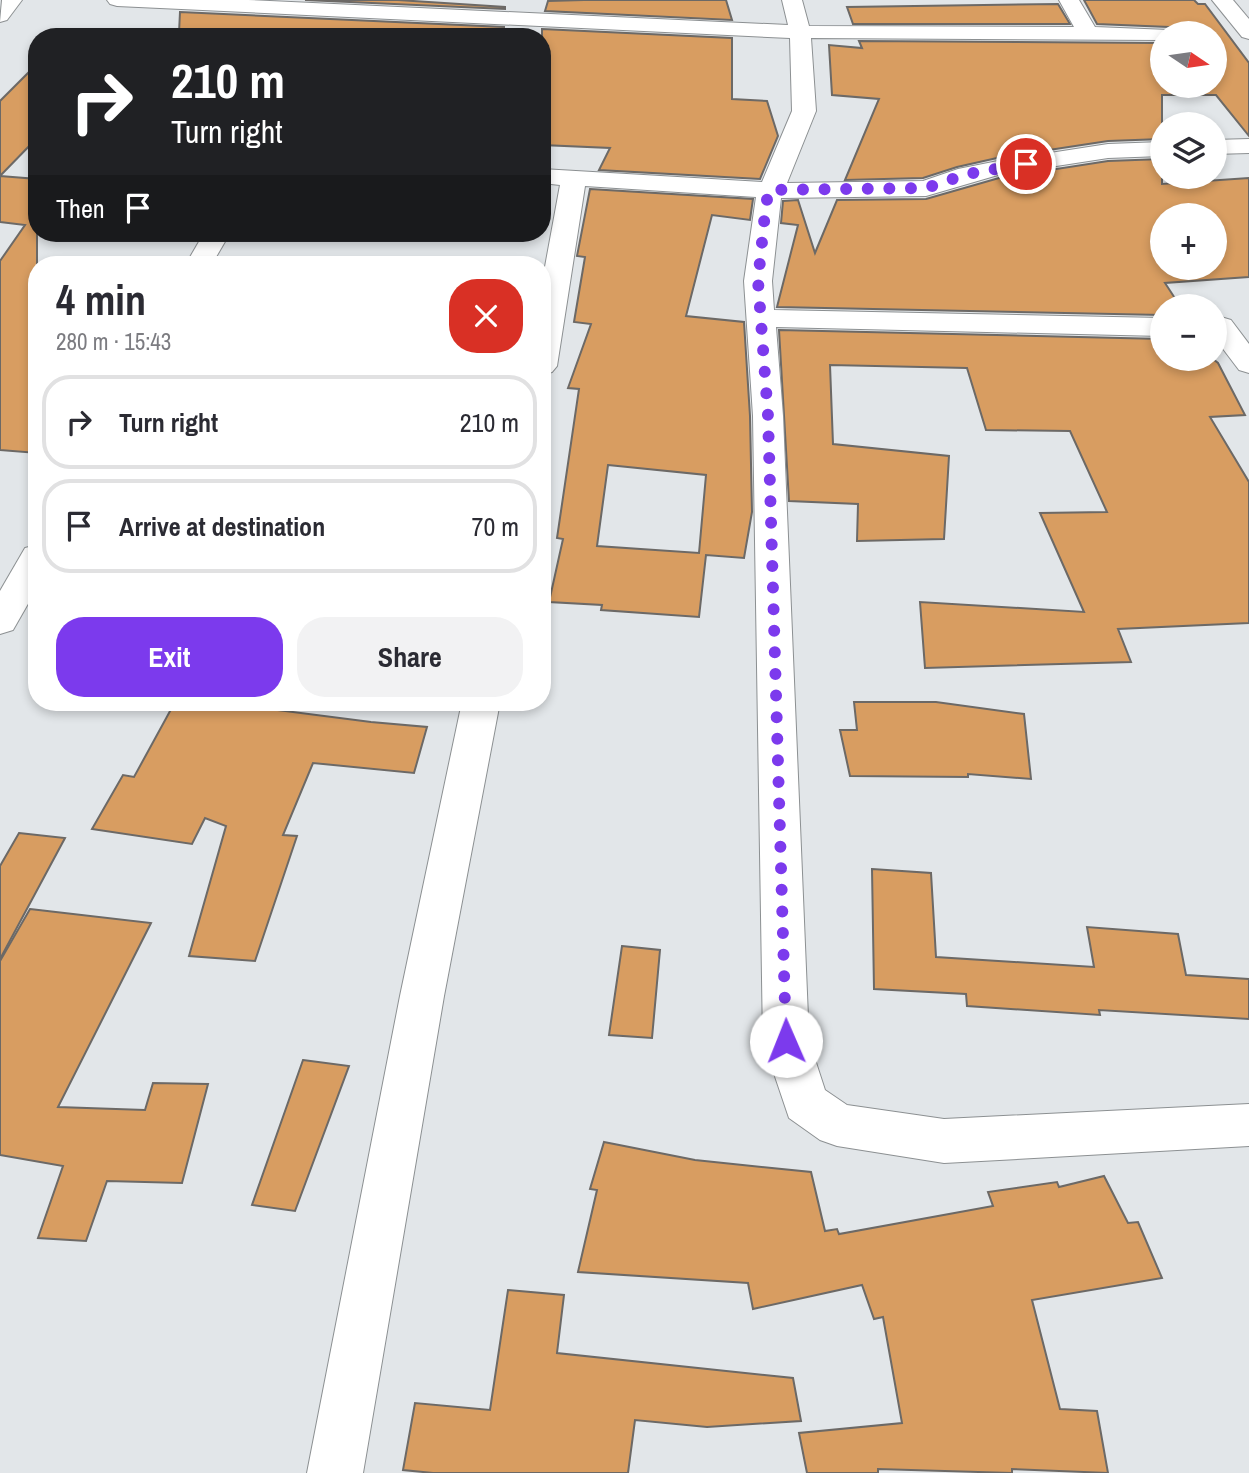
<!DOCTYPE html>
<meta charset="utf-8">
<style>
body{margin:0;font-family:"Archivo Narrow",sans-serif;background:#f2f2f3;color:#2b2b33;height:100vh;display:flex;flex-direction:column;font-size:26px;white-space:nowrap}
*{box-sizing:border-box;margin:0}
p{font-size:23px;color:#7c7c81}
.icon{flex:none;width:38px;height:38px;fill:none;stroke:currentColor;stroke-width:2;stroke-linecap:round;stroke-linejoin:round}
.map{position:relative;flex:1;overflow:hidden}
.side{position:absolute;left:28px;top:256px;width:523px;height:455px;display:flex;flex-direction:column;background:#fff;border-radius:28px;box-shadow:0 4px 10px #0003}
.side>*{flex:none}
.top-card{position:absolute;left:28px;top:28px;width:523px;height:214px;border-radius:28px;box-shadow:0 4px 10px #0003;background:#202124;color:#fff;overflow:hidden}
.needle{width:46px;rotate:103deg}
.controls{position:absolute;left:1150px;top:21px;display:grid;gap:14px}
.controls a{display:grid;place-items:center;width:77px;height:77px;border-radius:50%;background:#fff;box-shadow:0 4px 10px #0003;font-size:35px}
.pin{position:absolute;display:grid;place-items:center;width:60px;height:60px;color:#fff;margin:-30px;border:4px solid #fff;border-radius:50%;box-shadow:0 2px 7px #0007}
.me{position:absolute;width:77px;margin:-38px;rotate:359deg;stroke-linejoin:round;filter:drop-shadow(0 0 5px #0008)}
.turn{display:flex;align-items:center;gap:24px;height:147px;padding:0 28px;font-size:32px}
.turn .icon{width:91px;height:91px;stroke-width:2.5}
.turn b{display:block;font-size:49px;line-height:60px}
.then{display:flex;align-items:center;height:66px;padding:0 28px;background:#0003;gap:14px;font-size:26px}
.round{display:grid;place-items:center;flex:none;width:74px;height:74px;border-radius:28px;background:#f2f2f3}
.summary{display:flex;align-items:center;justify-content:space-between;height:119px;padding:0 28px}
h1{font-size:42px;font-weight:700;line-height:52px}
.primary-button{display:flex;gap:14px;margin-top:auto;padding:14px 28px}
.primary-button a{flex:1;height:80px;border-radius:28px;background:#7c3aed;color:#fff;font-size:28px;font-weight:700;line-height:80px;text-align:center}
.primary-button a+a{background:#f2f2f3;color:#2b2b33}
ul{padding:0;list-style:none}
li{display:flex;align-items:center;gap:21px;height:94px;margin:0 14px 10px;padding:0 14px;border:4px solid #e1e1e2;border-radius:28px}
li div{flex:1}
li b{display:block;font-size:26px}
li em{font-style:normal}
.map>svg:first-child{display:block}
.building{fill:#d89d61;stroke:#6c6966;stroke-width:2;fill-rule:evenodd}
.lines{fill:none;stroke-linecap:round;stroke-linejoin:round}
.minor-casing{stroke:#8c9092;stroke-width:2}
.minor{fill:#fff;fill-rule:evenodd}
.route{stroke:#7c3aed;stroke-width:12;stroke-dasharray:0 21.6}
</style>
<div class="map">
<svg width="1249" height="1473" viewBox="0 0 1249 1473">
<rect width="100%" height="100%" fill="#e2e6e9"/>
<!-- building -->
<g class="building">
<polygon points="305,0 398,0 505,7 505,9"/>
<polygon points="584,0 726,0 732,20 545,11 548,1"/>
<polygon points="1084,0 1194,0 1198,4 1205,4 1249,63 1249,136 1216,95 1162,95 1162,139 1108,141 997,158 957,167 923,178 845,180 879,99 832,95 829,45 862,48 859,41 1162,43 1162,86 1214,86 1214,33 1175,33 1169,27 1097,24"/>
<polygon points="1058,4 1070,24 853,24 847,7"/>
<polygon points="180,12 504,27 504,37 261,37 179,33"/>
<polygon points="542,29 732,38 732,99 767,101 778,136 760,179 599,170 610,148 542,145"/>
<polygon points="37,64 37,138 0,176 37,179 37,453 0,450 0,261 25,225 0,222 0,101"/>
<path d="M1162 159V184L1249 178V277L1165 283 1180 306H1162V315L777 307 798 225 781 223 783 201 798 200 815 253 837 200 926 199 999 178 1108 161ZM1162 215H1214V268H1162Z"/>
<path d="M590 189 753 199 750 220 712 215 686 316 744 322 750 416 752 512 744 558 706 555 699 617 601 610 602 605 549 602 563 539 557 538 579 389 568 388 591 324 574 322 585 257 577 256ZM608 465 706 475 699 553 597 546Z"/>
<polygon points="779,330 1162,339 1162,359 1213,359 1218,363 1245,415 1210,417 1249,482 1249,623 1118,629 1131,662 925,668 920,602 1084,612 1040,513 1107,512 1070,431 986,430 967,368 830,365 833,444 949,456 944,539 857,541 858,504 789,501"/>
<polygon points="175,702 214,702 371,722 427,727 414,773 313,763 283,835 297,836 255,961 189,956 226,826 205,818 192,844 92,829 123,775 134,777"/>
<polygon points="854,702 936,702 1024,714 1031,779 968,774 968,777 850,776 840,730 857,730"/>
<polygon points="19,833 65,838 0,959 0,866"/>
<polygon points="872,869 931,873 936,957 1094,967 1087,927 1178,934 1186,975 1249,979 1249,1019 1099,1010 1100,1015 967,1006 966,994 874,989"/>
<polygon points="30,909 151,923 58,1107 145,1110 153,1083 208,1084 182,1183 107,1181 86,1241 38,1238 63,1166 0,1155 0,961"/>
<polygon points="622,946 660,950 652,1038 609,1035"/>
<polygon points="303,1060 349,1066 295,1211 252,1205"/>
<polygon points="604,1142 695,1160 811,1172 825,1231 837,1229 839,1234 993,1206 988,1192 1057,1182 1059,1187 1104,1176 1128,1223 1138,1222 1162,1278 1032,1300 1060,1409 1097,1411 1108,1473 1012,1469 1012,1473 878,1469 878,1473 807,1473 799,1433 902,1423 883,1317 874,1319 862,1285 753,1309 748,1283 578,1272 597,1190 590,1189"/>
<polygon points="508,1290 564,1295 557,1353 793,1378 801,1421 707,1427 635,1420 628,1473 433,1473 403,1470 415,1403 490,1410"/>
</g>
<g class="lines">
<!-- minor casing -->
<g class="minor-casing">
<g id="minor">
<polygon points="2,0 22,0 7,20 0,22"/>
<polygon points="107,0 248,0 788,25 782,0 802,0 809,26 1074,27 1059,0 1079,0 1095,27 1169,30 1172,33 1162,33 1162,40 811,38 816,111 787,183 923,181 958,169 998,161 1108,144 1162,142 1162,156 1108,158 998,175 926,196 781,198 772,281 774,310 1162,318 1162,336 776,327 783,416 809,1041 825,1090 847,1105 944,1119 1249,1104 1249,1146 944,1163 837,1146 820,1140 789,1118 763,1041 753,416 744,281 756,197 585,186 557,366 552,372 542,375 542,283 560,185 542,183 542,169 762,182 792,111 790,38 117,6 110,4"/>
<polygon points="1212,0 1233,0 1249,19 1249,39 1242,37"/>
<polygon points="1249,139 1249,153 1214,154 1214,140"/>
<polygon points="204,233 230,233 212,264 186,264"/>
<polygon points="1221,317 1231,320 1249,344 1249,373 1239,370 1214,337 1214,319"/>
<polygon points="37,545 37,588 13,630 0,634 0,591 25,548"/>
<polygon points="462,702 500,702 444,996 363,1473 307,1473 400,996"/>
</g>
</g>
<!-- minor -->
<use href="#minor" class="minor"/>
</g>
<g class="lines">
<!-- route -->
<polyline class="route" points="786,1041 768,416 758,281 766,203 770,190 926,188 967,174 1026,164"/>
</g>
</svg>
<div class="controls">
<a><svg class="needle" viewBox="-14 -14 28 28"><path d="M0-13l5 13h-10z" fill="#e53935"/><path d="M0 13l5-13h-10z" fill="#7c7c81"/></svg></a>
<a><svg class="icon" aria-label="layers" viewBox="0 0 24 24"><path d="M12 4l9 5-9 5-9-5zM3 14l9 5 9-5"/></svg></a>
<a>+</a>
<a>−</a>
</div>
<div class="pin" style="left:1026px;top:164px;background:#d93025"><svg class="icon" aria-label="arrive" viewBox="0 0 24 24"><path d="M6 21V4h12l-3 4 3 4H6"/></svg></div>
<svg class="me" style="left:786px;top:1041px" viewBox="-20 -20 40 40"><circle r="19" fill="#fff"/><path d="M0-13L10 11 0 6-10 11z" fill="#7c3aed"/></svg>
<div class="top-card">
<div class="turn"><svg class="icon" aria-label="right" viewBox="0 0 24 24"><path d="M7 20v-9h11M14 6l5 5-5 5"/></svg><div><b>210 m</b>Turn right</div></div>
<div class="then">Then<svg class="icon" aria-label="arrive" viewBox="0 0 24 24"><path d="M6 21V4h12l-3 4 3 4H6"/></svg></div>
</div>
<section class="side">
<div class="summary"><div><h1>4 min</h1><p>280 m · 15:43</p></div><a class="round" style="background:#d93025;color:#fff"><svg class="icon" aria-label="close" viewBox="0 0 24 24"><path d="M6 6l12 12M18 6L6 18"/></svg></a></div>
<ul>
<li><svg class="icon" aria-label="right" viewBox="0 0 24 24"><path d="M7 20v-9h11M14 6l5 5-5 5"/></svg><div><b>Turn right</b></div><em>210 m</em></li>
<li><svg class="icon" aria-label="arrive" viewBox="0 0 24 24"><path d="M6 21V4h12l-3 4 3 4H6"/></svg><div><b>Arrive at destination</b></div><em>70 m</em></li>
</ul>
<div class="primary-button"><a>Exit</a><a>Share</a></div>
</section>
</div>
